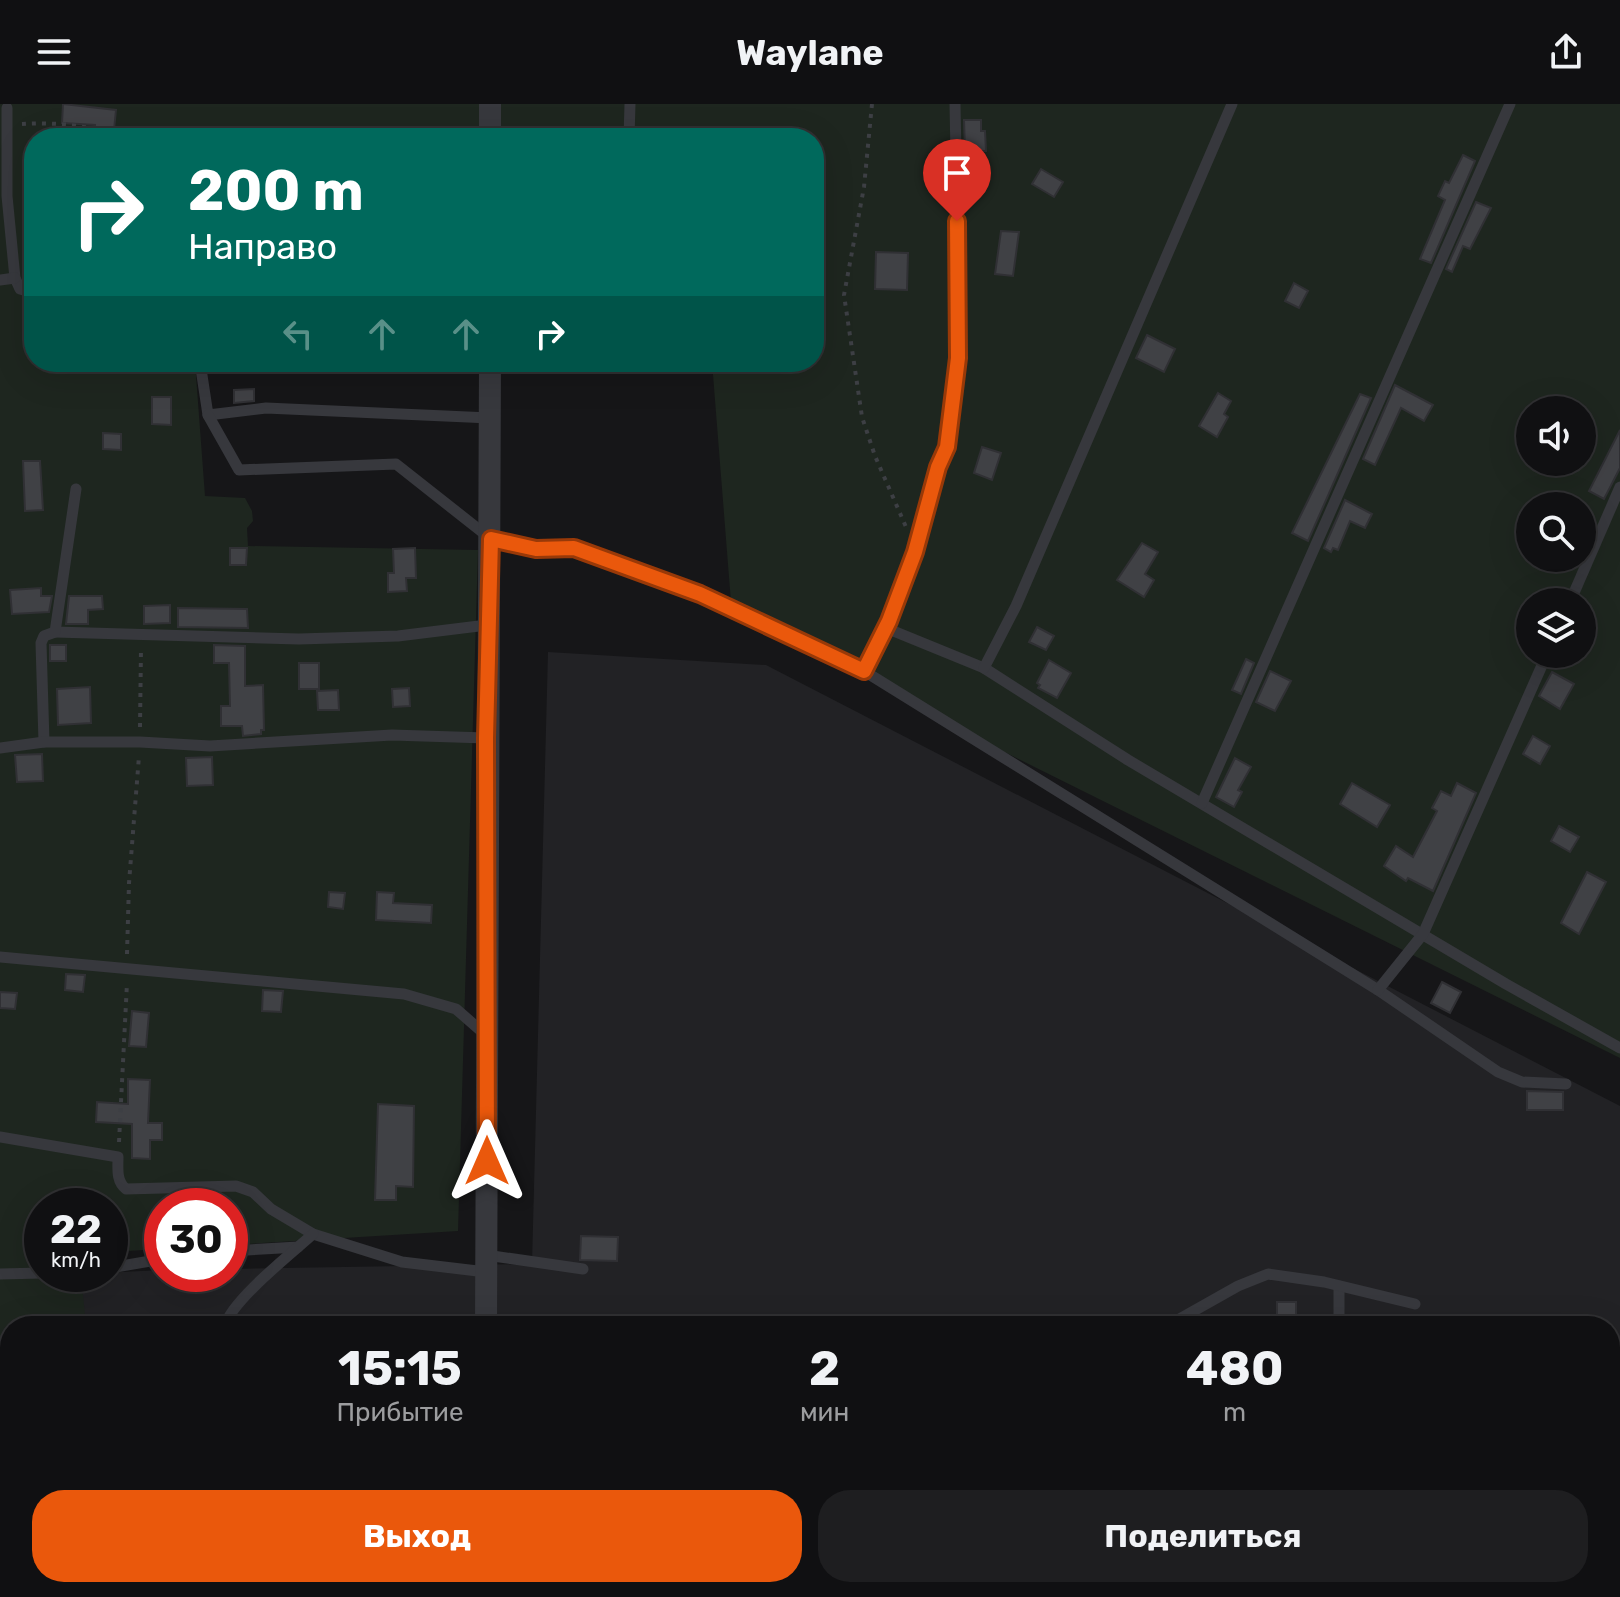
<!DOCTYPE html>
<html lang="ru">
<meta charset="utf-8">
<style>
body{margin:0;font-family:Rubik,sans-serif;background:#1e1e20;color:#f1f3f6;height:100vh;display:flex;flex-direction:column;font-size:30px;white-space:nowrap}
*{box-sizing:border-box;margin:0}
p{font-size:26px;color:#9c9d9f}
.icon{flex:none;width:44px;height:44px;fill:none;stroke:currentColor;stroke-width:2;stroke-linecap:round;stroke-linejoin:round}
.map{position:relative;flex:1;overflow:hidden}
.side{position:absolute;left:0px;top:1212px;width:1620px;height:282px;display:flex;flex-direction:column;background:#101012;border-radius:32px 32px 0 0;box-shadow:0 8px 32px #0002,0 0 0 2px #303032}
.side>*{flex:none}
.top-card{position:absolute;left:24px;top:24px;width:800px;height:244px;border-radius:32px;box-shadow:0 8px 32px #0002,0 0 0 2px #303032;background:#00695c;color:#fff;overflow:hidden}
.fabs{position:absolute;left:1516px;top:292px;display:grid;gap:16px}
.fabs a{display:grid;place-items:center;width:80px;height:80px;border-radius:50%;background:#101012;box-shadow:0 8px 32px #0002,0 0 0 2px #303032;font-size:40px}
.speed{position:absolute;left:24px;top:1084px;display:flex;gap:16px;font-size:40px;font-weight:700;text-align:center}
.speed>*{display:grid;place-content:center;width:104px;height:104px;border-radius:50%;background:#101012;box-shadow:0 8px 32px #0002,0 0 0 2px #303032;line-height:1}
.speed small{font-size:20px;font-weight:400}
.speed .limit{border:12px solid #d22;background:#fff;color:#111}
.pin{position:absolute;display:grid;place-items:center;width:68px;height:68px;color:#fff;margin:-82px -34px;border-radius:50% 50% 50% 0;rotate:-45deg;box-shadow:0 0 8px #0007}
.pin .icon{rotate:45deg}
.me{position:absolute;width:88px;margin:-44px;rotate:0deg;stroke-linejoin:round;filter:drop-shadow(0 0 6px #0008)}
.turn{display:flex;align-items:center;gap:28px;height:168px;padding:0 32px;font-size:36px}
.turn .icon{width:104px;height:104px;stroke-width:2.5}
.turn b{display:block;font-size:56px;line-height:68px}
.lanes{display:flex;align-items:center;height:76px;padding:0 32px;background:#0003;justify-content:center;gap:40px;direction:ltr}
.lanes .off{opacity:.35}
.eta{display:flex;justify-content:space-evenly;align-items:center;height:136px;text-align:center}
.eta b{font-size:48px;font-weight:700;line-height:56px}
.button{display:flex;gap:16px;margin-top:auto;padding:16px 32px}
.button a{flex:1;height:92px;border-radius:32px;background:#ea580c;color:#fff;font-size:32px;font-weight:700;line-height:92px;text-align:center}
.button a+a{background:#1e1e20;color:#f1f3f6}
header{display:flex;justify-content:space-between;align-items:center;height:104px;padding:0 32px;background:#101012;font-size:36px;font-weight:700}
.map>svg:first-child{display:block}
.built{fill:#222225}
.green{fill:#1e261f;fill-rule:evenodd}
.building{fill:#404145;stroke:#303034;stroke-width:2}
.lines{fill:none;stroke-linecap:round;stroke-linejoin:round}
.path{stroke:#3d3f44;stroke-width:4;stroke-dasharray:4 6;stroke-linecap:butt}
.lane{stroke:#37383d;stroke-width:11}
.street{stroke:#37383d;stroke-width:22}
.rail{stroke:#4a4c52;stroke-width:6;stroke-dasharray:10 8;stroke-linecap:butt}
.route-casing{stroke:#983908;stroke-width:20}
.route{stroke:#ea580c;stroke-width:14}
</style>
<header><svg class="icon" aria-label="menu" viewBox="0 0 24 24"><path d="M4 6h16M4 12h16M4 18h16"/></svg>Waylane<svg class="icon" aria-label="share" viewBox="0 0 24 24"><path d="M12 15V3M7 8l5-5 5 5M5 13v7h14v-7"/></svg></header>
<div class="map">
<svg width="1620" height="1493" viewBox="0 0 1620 1493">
<rect width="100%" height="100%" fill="#161618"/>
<!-- built -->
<g class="built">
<polygon points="548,548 766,561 1620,1002 1620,1439 1610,1439 1610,1222 80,1222 81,1170 162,1166 162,1170 230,1170 230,1165 532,1160"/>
<polygon points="77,1484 731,1484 728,1493 76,1493"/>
</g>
<!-- green -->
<path class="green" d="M0 0H1620V954L932 612 731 498 712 258H814V34H34V258H195L205 392 245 394 252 407 253 417 247 424 248 442 478 446 458 1127 230 1141V1102H162V1145L110 1148V1102H42V1170H81L86 1222H10V1352H0ZM1530 306H1582V358H1530ZM1530 402H1582V454H1530ZM1530 498H1582V550H1530Z"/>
<!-- building -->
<g class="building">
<polygon points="63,0 116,6 114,26 95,24 95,21 62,19"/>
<polygon points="964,16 981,16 981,27 985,27 986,47 965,47"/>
<polygon points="1463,51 1475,57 1431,159 1420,155 1445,96 1438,92 1445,77 1449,79"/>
<polygon points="1041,65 1063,78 1054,93 1032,80"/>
<polygon points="1476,98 1491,104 1470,145 1463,142 1452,168 1446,165"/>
<polygon points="1001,127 1019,128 1013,172 995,170"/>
<polygon points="876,148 908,149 907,186 875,185"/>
<polygon points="1294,179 1308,187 1299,204 1285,197"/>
<polygon points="1147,231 1175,245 1164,268 1136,254"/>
<polygon points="1395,281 1433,301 1424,317 1401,304 1375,361 1363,355"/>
<polygon points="254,285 254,297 234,299 234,286"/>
<polygon points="1218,289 1231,297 1224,310 1228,313 1217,333 1199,322"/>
<polygon points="1360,290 1371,294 1308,437 1292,429"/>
<polygon points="152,293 171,293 171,321 152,320"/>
<polygon points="1620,326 1620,364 1604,395 1589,387"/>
<polygon points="103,329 121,330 121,346 103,345"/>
<polygon points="982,343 1001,349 992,376 974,369"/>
<polygon points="23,357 40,357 43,406 25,407"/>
<polygon points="1345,396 1372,410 1365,424 1350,417 1338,446 1333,444 1331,448 1324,444"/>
<polygon points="1142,439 1158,448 1145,470 1154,476 1144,493 1117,476"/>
<polygon points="230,444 247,444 246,461 230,461"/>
<polygon points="415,444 416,474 406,474 407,487 388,488 388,469 394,469 393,445"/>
<polygon points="41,484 41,492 52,492 49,508 12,510 10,486"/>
<polygon points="69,492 102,492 103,505 88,506 88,520 66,520"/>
<polygon points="170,501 170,519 144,520 144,502"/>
<polygon points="178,504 247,505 248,524 178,523"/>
<polygon points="1037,523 1054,532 1046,546 1029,538"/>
<rect x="50" y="541" width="16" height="16"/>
<polygon points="214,541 245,542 245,582 263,581 264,626 261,626 261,630 243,632 242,622 221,622 221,602 230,602 229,559 214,559"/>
<polygon points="1246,555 1254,559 1241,590 1232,586"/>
<polygon points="1049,556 1071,569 1057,594 1038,584 1040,581 1037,579"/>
<rect x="299" y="559" width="20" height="26"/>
<polygon points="1270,567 1291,577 1275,607 1256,598"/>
<polygon points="1552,568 1574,580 1560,605 1539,592"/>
<polygon points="90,583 91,619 58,621 57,585"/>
<polygon points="409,584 410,602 393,603 392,585"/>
<polygon points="338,586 339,606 318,606 317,587"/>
<polygon points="1533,632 1550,642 1540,660 1523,650"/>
<polygon points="42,650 43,677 17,678 15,651"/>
<polygon points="212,653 213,681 187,682 186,654"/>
<polygon points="1235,654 1251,663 1238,686 1242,688 1234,703 1216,693"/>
<polygon points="1352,679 1390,701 1377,723 1340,700"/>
<polygon points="1457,679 1476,689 1433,787 1408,774 1406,777 1384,762 1396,742 1413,753 1437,707 1432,704 1441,687 1451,692"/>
<polygon points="1559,722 1579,733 1570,748 1551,737"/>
<polygon points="1587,768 1606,778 1579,830 1561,819"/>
<polygon points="329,788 345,789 343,805 328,803"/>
<polygon points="377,788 394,789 393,799 432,801 431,819 376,816"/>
<polygon points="66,870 85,871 83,888 65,886"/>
<polygon points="1442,878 1461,888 1450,909 1431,899"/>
<polygon points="263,886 283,887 281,908 262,907"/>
<polygon points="0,888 17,889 15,905 0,904"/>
<polygon points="132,907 149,909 146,943 129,942"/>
<polygon points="128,975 150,976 148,1019 162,1019 162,1036 150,1036 150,1055 132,1054 132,1020 96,1018 97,998 128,1000"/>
<polygon points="1527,987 1563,988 1563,1006 1527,1006"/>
<polygon points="378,1000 414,1002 413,1083 396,1082 396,1096 375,1096"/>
<polygon points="581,1132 618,1133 617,1157 580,1156"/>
<rect x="1277" y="1198" width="19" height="24"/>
</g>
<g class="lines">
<!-- path -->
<g class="path">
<polyline points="872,0 864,83 844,191 862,313 875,352 906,423"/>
<path d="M22 20C55 18 92 21 122 34"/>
<polyline points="140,623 141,544"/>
<polyline points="127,850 129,779 139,652"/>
<polyline points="119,1038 127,879"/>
</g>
<!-- lane -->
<g class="lane">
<polyline points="7,4 7,92 15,174 20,185 34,189"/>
<polyline points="629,34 630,0"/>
<polyline points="0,176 15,174"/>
<polyline points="200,258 208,311 266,304 490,314"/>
<polyline points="208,311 239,366 396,360 491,435 536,445 574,444 700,490 864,567 1378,886 1498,968 1522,978 1566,980"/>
<polyline points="1570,498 1620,383"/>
<polyline points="886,524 984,564 1128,656 1506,880 1620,944"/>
<polyline points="55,528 299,535 398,532 487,521"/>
<polyline points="984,564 1016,502 1232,0"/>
<polyline points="864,567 889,517 915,448 938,363 947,343 952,315 959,204 955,0"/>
<polyline points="44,638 41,539 44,532 55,528 76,385"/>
<polyline points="0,644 44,638 140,638 210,642 392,631 486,634"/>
<polyline points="1202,699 1510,0"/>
<polyline points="0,853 404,890 456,905 487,932"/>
<polyline points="1378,886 1423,830 1547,550"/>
<path d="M0 1033 118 1053C118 1065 116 1077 126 1085L236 1082 253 1088 271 1105 313 1130 402 1158 486 1168"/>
<polyline points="230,1147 298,1143"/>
<polyline points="486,1151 583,1165"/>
<polyline points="110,1164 162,1155"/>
<polyline points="0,1170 42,1169"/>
<polyline points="1339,1182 1339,1222"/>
<path d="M225 1222C231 1197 292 1149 313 1130"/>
<polyline points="1167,1222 1238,1182 1268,1170 1324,1178 1415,1200"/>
</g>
<!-- street -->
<g class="street">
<polyline points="490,34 490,0"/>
<polyline points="486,1222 490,258"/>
<polyline points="484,1493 484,1484"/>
</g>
<!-- rail -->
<g class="rail">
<polyline points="0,1417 10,1422"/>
<polyline points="317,1484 357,1487 895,1491 1620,1491"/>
</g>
</g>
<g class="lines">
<!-- route casing -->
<g class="route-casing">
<polyline id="route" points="487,1057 486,634 491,435 536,445 574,444 700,490 864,567 889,517 915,448 938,363 947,343 958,254 957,117"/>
</g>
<!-- route -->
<use href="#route" class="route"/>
</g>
</svg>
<div class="fabs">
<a><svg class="icon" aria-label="sound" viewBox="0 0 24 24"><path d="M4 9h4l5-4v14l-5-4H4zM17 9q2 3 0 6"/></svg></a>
<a><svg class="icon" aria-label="search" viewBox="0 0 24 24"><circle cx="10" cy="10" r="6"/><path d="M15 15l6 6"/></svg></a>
<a><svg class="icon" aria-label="layers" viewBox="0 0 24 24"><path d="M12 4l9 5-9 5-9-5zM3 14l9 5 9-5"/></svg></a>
</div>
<div class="speed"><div>22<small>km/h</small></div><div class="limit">30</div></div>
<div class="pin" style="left:957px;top:117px;background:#d93025"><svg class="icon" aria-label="arrive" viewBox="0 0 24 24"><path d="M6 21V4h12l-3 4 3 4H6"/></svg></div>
<svg class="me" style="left:487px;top:1057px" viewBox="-20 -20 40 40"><path d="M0-17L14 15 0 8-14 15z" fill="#ea580c" stroke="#fff" stroke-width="4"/></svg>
<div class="top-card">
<div class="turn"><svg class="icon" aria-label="right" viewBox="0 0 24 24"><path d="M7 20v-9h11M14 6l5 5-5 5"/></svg><div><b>200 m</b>Направо</div></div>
<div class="lanes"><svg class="icon off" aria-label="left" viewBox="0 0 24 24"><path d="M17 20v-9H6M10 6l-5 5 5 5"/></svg><svg class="icon off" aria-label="ahead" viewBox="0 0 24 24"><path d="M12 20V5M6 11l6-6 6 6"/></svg><svg class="icon off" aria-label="ahead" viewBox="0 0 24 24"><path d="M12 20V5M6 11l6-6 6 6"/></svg><svg class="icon" aria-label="right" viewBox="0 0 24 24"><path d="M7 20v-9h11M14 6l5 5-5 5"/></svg></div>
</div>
<section class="side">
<div class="eta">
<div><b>15:15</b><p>Прибытие</p></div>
<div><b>2</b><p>мин</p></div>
<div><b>480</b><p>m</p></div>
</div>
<div class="button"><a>Выход</a><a>Поделиться</a></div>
</section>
</div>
